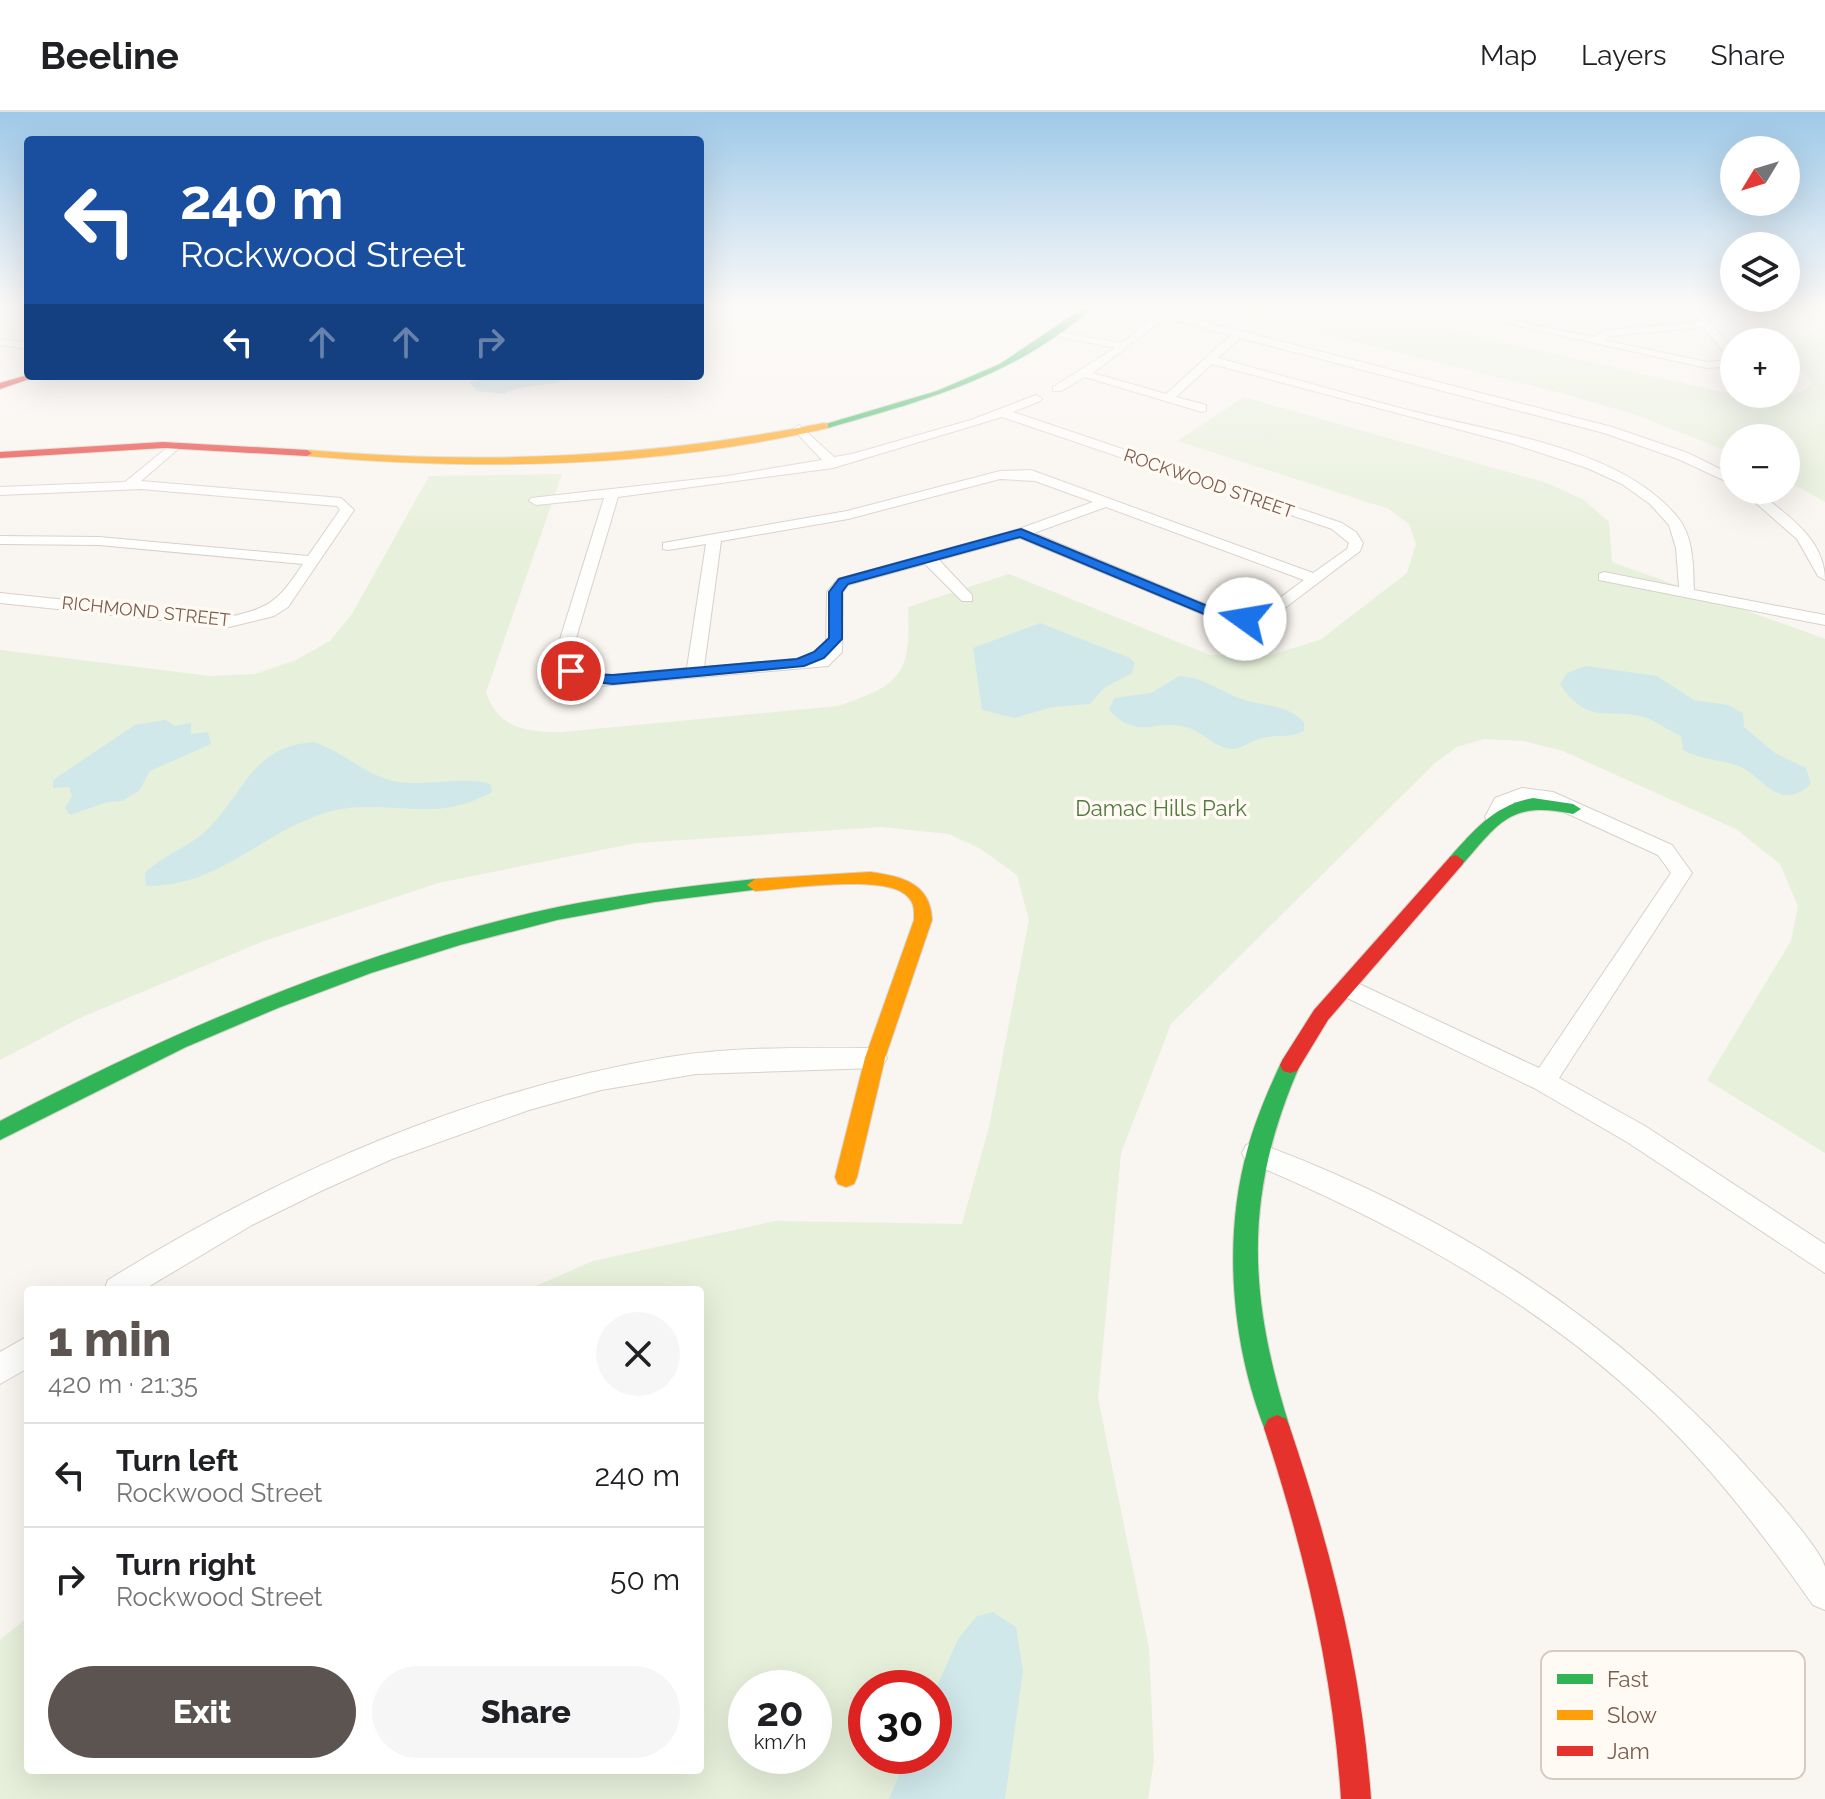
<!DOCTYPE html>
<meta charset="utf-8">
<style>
body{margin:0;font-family:Raleway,sans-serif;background:#f6f6f6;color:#202124;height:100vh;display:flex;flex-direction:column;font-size:30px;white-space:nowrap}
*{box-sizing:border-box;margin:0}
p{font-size:26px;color:#757577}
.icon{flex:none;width:44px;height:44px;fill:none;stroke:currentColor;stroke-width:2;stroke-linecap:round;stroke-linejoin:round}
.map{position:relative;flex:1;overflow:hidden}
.sheet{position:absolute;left:24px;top:1174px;width:680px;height:488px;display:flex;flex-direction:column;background:#fff;border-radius:8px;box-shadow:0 8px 32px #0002}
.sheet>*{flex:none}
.banner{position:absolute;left:24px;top:24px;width:680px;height:244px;border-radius:8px;box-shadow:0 8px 32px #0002;background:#1a4fa0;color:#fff;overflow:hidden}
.needle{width:52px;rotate:232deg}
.fabs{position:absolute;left:1720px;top:24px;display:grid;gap:16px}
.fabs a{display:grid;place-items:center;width:80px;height:80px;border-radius:50%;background:#fff;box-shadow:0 8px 32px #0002;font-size:40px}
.speed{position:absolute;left:728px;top:1558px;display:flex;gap:16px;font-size:40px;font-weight:700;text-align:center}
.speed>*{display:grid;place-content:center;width:104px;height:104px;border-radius:50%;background:#fff;box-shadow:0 8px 32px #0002;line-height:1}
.speed small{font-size:20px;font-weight:400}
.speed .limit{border:12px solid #d22;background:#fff;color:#111}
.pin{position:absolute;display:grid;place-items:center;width:68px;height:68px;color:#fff;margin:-34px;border:4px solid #fff;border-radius:50%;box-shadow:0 2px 8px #0007}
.me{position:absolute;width:88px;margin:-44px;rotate:283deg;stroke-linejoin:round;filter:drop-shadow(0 0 6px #0008)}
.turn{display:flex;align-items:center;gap:28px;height:168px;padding:0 24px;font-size:36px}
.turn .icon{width:104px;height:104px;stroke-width:2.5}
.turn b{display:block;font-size:56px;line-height:68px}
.lanes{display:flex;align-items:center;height:76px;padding:0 24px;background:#0003;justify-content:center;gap:40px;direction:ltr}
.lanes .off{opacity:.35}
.round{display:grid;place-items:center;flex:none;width:84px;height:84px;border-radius:42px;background:#f6f6f6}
.overview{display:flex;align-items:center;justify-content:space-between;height:136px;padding:0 24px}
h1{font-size:48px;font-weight:800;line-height:60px;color:#5c5450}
.cta{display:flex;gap:16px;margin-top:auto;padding:16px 24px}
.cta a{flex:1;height:92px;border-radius:48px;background:#5c5450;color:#fff;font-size:32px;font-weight:800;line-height:92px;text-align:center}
.cta a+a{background:#f6f6f6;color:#202124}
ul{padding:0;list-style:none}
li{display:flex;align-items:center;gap:24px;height:104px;padding:0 24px;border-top:2px solid #e0e0e0}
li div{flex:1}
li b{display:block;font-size:30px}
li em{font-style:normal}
header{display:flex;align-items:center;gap:48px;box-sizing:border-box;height:112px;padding:0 40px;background:#fff;border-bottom:2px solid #e0e0e0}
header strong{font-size:38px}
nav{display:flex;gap:44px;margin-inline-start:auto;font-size:28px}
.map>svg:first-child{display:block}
.green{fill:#e7f0db;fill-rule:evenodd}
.water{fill:#d0e8ea}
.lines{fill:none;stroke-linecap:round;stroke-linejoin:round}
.street-casing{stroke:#d7d1cb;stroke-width:2}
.fast-casing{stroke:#d9d2cb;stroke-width:2}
.slow-casing{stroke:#d9d2cb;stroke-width:2}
.jam-casing{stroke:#d9d2cb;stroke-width:2}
.street{fill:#fefefd;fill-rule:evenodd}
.fast{fill:#30b455;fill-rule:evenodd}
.slow{fill:#ff9f0a;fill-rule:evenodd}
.jam{fill:#e5322d;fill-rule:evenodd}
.route{fill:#1a73e8;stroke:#114b97;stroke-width:2}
.labels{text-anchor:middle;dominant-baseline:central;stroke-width:7;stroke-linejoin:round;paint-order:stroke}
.far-street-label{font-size:18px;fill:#7a5c4d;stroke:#fffaf3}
.park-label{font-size:22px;fill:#537a41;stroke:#fffaf3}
.key{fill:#fffaf3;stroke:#d7cbc1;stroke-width:2}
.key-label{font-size:22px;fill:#7a5c4d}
</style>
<header>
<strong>Beeline</strong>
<nav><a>Map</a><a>Layers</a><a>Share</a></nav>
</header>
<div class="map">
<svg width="1825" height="1687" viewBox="0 0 1825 1687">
<rect width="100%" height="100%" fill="#f9f5f0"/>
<!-- green -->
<g class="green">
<path d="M1216 196H1240L1307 212 1318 204 1354 213 1373 201 1740 284C1763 285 1796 290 1812 271L1786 239V230H1778L1748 196H1825V390L1786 368V326H1734V342L1637 303 1553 279Z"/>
<path d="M1244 285 1547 371 1584 388 1609 410 1612 450 1825 527V1041L1707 968 1791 829 1798 794 1780 752 1736 717 1563 639 1523 629 1484 627 1457 635 1435 651 1171 912 1121 1041 1098 1286 1149 1536 1154 1649 1148 1687H0V1528L28 1505V1658H700V1178H527L593 1149 775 1109 962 1112 989 1015 1029 808 1017 763 981 737 949 722 881 715 636 731 438 771 264 829 80 906 0 948V538L210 564 255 562 296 548 330 529 352 502 429 364 562 362 486 580C498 617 527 620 562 620L838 594C902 573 911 562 908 495L1009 462 1210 543H1270L1320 528 1407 461 1416 432 1409 412 1389 397 1177 329ZM746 1576H814V1644H746ZM866 1576H934V1644H866Z"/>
</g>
<!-- water -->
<g class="water">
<path d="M498 264H571C555 276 525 270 504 282L477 279 469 270Z"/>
<polygon points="1040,511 1130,546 1135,551 1132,561 1104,576 1090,592 1053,595 1014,606 982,598 973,536"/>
<path d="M1586 554 1657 564 1694 588 1728 593 1743 601 1744 615 1775 641 1806 656 1811 672C1778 702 1762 663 1739 654 1720 647 1700 648 1683 638L1681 624C1670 619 1661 613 1652 608 1614 592 1590 618 1560 572L1567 561Z"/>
<path d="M1179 564C1203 565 1218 578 1239 586 1262 595 1285 591 1304 610V619C1289 627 1277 622 1262 626 1252 628 1244 636 1233 637 1217 637 1204 621 1189 616 1158 605 1137 630 1109 598L1114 586 1151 581Z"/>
<polygon points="166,608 174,614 191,611 191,622 208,620 211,632 150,659 139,679 122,689 108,690 70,703 65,696 72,684 69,675 53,676 53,668 135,613"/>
<path d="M314 630C344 640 367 665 398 670 421 674 477 663 491 673L492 680C433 713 393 686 336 698 266 714 222 776 146 774L145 761C162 743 188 736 207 718 245 680 252 634 314 630Z"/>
<polygon points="993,1500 1016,1515 1023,1559 1005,1687 889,1687 907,1644 934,1644 934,1581 958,1527 977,1504"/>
</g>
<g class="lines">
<!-- street casing -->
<g class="street-casing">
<g id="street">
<path d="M1165 196H1176L1171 201 1612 315 1688 341 1734 364V373L1678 347 1604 321 1240 226 1218 246C1283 264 1347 282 1412 299 1495 321 1623 336 1679 407 1694 427 1693 455 1694 478L1825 503V513L1599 468V462L1604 460 1679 475 1676 436 1669 413 1650 392 1622 372 1587 356 1510 331 1212 252 1176 285 1206 293V299L1202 300 1085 265 1061 279H1053V275L1115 236 1052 223V219L1122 231ZM1165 206 1231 223 1166 282 1093 261Z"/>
<path d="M1438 196H1456L1593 225 1607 218 1699 210 1688 196H1698L1734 239V254L1707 256ZM1703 215 1730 248 1707 250 1604 228 1610 224Z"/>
<polygon points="0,227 28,231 28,237 0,233"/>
<path d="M1036 283 1042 287 1040 289 1013 300 1342 411 1356 420 1363 431 1360 439 1273 505 1245 512 1207 504 1020 426 939 448 972 483V489H962L925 452 848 473 843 480 842 540 828 554 576 576 555 564 552 553 604 386 536 393 529 389 531 386 727 364 822 348 793 317 799 313 834 345 852 342 971 308ZM1002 305 1332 417 1349 431 1347 437 1313 461 1031 358 1000 359 847 399 663 431V437L668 438 706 432 687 556 579 566 571 561 568 553 618 385 833 356ZM1000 367 1035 369 1093 390 1016 418 838 467 827 480 826 538 817 545 704 555 721 429 848 407ZM1106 395 1304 468C1270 493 1261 505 1217 497L1034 421Z"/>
<path d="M174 330 178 331V337L141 369 341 386 354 398 288 495 274 504 229 515 0 491V481L229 505C272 495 278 489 303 452L99 433 0 432V424L99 425 308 444 340 398 337 394 141 377 0 383V375L125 370Z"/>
<path d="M1741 378H1756C1786 403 1825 426 1825 468L1818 464 1797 427Z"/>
<polygon points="1522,676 1553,680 1672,733 1692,761 1559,966 1645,1014 1825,1132 1825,1161 1627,1030 1534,976 1339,882 1336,876 1339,870 1355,870 1539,956 1671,761 1658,743 1542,690 1514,690 1502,710 1488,710 1485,705 1495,686"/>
<path d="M875 936 883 939 887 946 883 953 875 956 696 962 601 978 529 998 392 1047 321 1079 252 1113 143 1178H104L108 1168C279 1062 469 978 669 945 737 934 807 936 875 936Z"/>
<path d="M1255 1030C1452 1102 1625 1215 1763 1373 1776 1387 1822 1440 1825 1455 1825 1468 1825 1484 1825 1498L1813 1493C1778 1443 1742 1395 1702 1350 1578 1211 1415 1120 1246 1049L1242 1041 1246 1033Z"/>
<polygon points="28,1224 28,1256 0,1272 0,1240"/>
</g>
</g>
<!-- fast casing -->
<g class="fast-casing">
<g id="fast">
<path d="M1083 196H1092C1014 265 925 288 828 316L819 314 937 279 1000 252Z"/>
<path d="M1533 686 1573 692 1581 697 1573 702C1511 689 1500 709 1462 753H1450L1448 749 1450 745C1475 717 1495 693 1533 686Z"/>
<path d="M755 767 763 773 761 777 655 790 557 808 460 833 371 861 278 896 186 935 0 1028V1009C177 917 361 837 558 795 623 782 689 774 755 767Z"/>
<path d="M1290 945 1297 947 1300 953C1243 1083 1248 1183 1290 1316L1286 1325 1277 1329 1268 1325C1232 1239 1222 1130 1247 1039 1255 1009 1267 981 1280 953L1283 947Z"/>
</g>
</g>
<!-- slow casing -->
<g class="slow-casing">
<g id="slow">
<path d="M824 311 828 312V316C656 356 481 359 307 344L302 341 307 338C484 353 650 346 824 311Z"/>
<path d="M870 760C901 764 931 771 932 808L885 946 857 1065 854 1072 846 1075 838 1072 835 1065 865 946 914 808C914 799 915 792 908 785 889 761 786 777 755 779L747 773 755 767Z"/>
</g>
</g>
<!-- jam casing -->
<g class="jam-casing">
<g id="jam">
<polygon points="28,263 38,264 0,277 0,271"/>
<polygon points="163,330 307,338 312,341 307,344 163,336 0,346 0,340"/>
<polygon points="1456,743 1464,749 1462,753 1328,908 1297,959 1290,961 1283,959 1280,953 1283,947 1314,898 1450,745"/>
<path d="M1277 1303 1286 1307 1290 1316C1331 1438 1362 1558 1371 1687H1341C1333 1559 1304 1438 1264 1316L1268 1307Z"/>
</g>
</g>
<!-- street -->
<use href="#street" class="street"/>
<!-- fast -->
<use href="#fast" class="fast"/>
<!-- slow -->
<use href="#slow" class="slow"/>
<!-- jam -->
<use href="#jam" class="jam"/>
</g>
<!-- sky -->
<linearGradient id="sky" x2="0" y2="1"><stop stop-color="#9ec9e9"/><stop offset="0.45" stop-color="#fcfaf8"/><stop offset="1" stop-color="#fcfaf8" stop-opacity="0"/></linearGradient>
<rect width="1825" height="432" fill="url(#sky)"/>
<!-- route -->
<polygon class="route" points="1021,417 1217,498 1252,507 1245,511 1209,504 1020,425 848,472 842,480 842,527 824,546 804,554 613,572 582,569 564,559 571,555 590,562 613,563 797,547 814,540 829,526 829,480 839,467"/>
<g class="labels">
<!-- far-street labels -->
<g class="far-street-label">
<text transform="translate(1209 371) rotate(19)">ROCKWOOD STREET</text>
<text transform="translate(146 499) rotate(6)">RICHMOND STREET</text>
</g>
<!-- park labels -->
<g class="park-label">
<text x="1161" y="696">Damac Hills Park</text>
</g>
</g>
<!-- legend -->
<rect x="1541" y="1539" width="264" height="128" rx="12" class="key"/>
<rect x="1557" y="1562" width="36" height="10" fill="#30b455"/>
<rect x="1557" y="1598" width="36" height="10" fill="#ff9f0a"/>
<rect x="1557" y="1634" width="36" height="10" fill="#e5322d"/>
<g class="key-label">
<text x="1607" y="1575">Fast</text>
<text x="1607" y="1611">Slow</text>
<text x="1607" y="1647">Jam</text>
</g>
</svg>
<div class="fabs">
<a><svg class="needle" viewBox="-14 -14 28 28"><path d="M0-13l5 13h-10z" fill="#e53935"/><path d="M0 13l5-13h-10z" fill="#757577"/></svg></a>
<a><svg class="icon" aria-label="layers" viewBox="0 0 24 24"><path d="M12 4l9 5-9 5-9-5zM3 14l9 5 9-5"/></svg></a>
<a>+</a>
<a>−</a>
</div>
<div class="speed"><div>20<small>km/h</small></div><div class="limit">30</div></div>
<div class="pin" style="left:571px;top:559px;background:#d93025"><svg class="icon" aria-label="arrive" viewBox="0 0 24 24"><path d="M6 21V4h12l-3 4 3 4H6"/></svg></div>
<svg class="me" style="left:1245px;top:507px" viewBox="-20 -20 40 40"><circle r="19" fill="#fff"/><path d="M0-13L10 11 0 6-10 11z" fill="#1a73e8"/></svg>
<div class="banner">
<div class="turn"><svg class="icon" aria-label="left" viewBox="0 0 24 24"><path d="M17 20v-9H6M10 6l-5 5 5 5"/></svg><div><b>240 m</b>Rockwood Street</div></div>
<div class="lanes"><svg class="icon" aria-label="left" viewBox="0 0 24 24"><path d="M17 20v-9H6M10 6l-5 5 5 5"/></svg><svg class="icon off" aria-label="ahead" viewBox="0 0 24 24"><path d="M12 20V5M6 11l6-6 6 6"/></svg><svg class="icon off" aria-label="ahead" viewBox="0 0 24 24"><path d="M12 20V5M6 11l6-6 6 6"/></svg><svg class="icon off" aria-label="right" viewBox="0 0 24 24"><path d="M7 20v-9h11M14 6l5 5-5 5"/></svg></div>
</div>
<section class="sheet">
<div class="overview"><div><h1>1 min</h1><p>420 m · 21:35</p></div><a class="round"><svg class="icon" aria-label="close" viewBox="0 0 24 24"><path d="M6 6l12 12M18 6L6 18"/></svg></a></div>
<ul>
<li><svg class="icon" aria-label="left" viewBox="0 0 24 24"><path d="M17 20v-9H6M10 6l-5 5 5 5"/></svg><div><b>Turn left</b><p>Rockwood Street</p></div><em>240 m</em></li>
<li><svg class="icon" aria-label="right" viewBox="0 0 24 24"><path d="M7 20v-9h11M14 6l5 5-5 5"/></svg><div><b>Turn right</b><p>Rockwood Street</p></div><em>50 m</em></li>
</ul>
<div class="cta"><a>Exit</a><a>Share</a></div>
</section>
</div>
